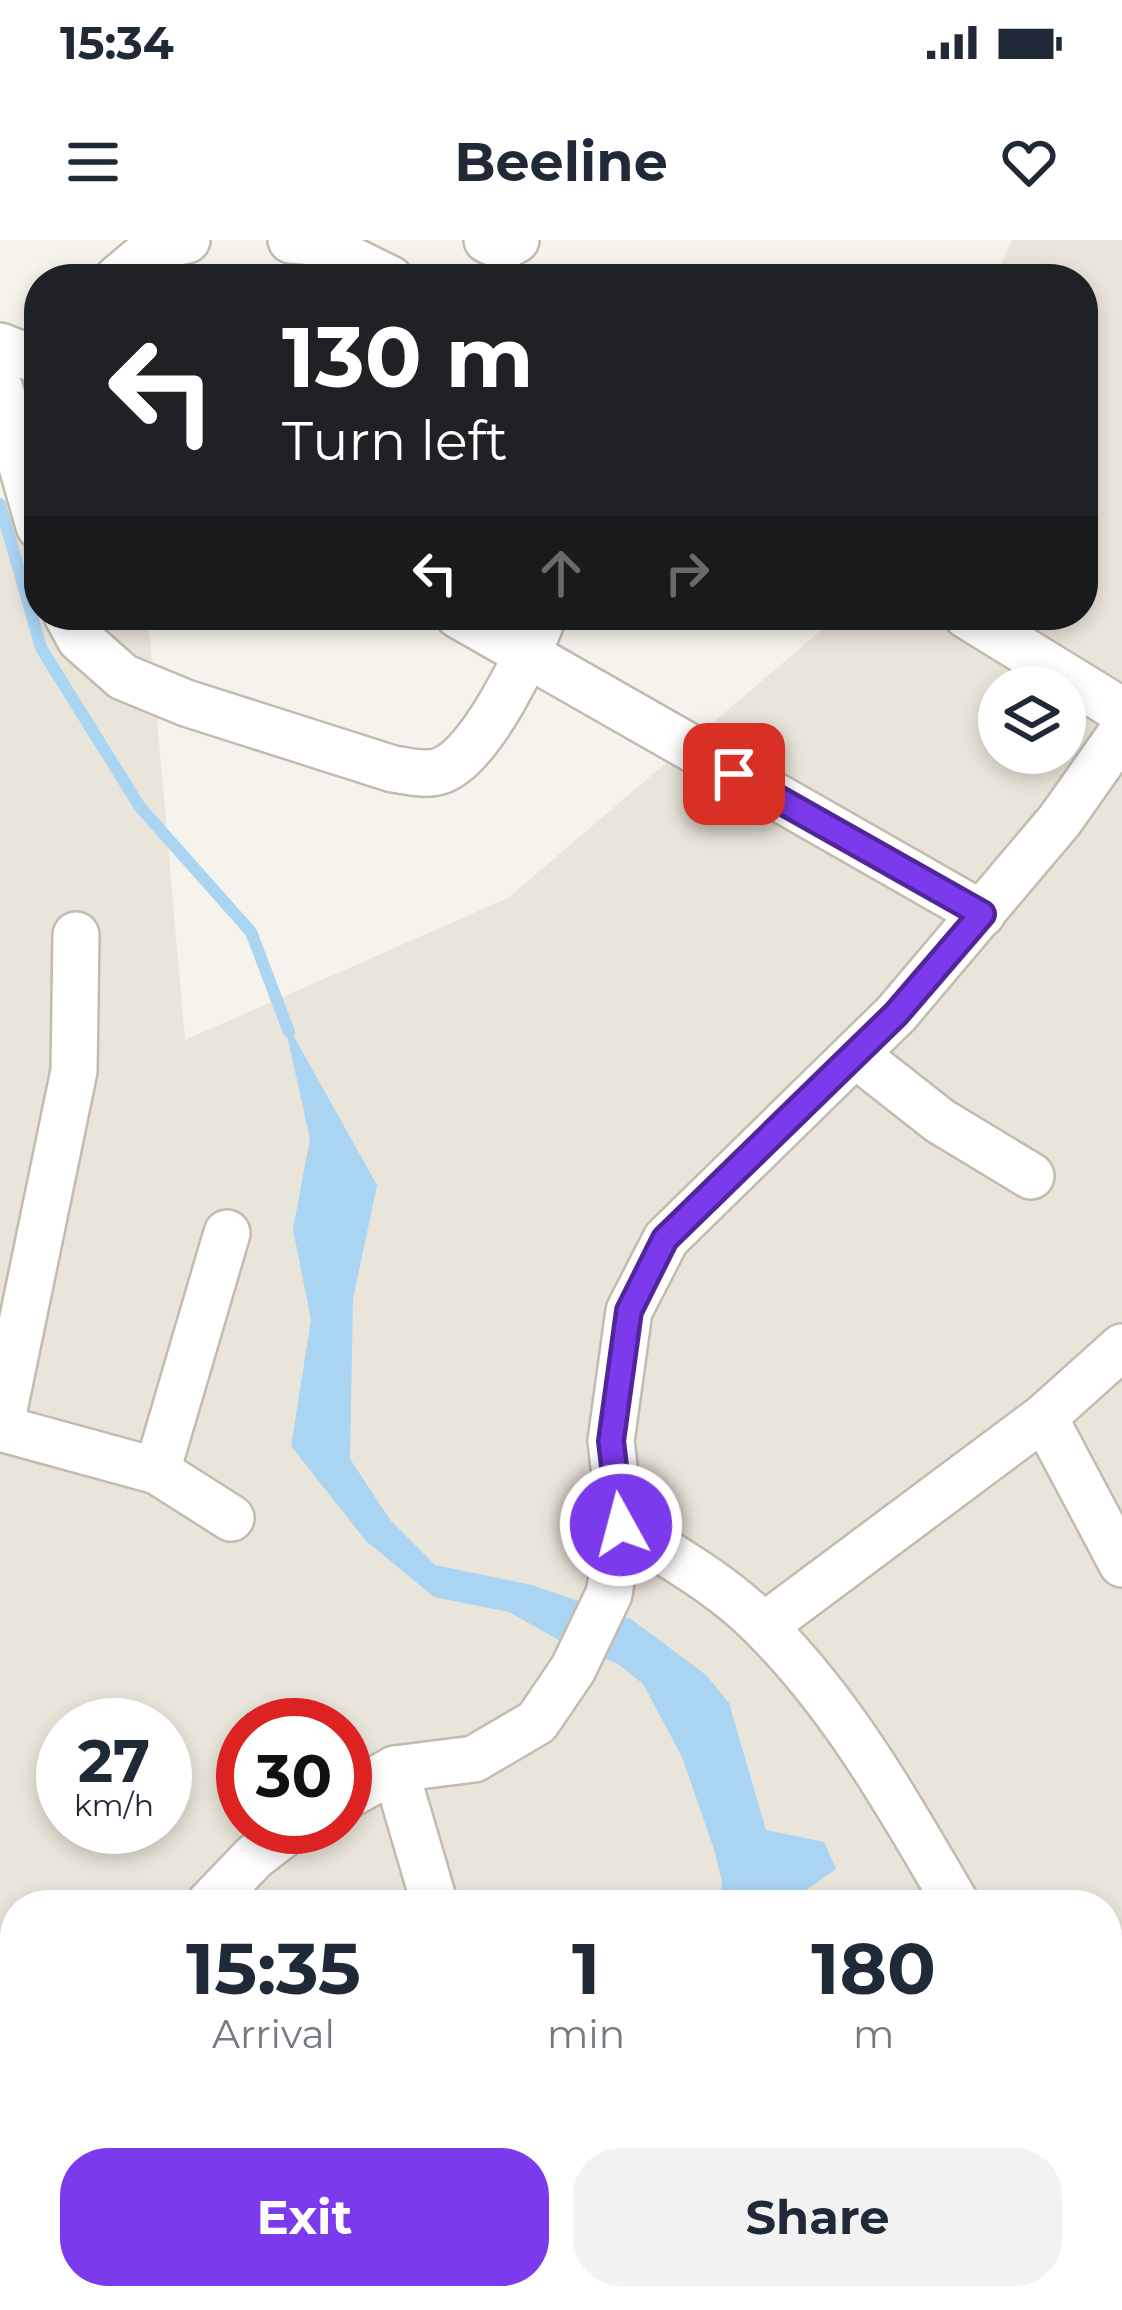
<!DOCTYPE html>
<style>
body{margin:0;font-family:Montserrat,sans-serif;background:#f2f2f3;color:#1f2937;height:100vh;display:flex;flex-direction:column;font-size:45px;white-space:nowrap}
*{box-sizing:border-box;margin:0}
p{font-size:39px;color:#747a83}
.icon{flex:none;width:66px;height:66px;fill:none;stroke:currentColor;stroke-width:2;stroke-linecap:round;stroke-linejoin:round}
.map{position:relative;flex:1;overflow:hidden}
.drawer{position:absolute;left:0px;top:1650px;width:1122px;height:420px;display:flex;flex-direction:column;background:#fff;border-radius:48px 48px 0 0;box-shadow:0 6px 18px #0003}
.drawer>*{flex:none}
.top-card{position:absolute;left:24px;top:24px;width:1074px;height:366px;border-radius:48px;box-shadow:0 6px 18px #0003;background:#202124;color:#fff;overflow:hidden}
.buttons{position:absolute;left:978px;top:426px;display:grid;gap:24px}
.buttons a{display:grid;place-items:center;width:108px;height:108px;border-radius:50%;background:#fff;box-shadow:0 6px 18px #0003;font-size:60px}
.speed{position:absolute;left:36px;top:1458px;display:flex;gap:24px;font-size:60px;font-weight:700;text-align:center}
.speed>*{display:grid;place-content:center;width:156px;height:156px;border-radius:50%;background:#fff;box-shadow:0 6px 18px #0003;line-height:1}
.speed small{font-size:30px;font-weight:400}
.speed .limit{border:18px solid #d22;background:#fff;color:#111}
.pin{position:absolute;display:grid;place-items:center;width:102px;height:102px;color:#fff;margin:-51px;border-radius:24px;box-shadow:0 6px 18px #0006}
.me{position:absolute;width:132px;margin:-66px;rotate:353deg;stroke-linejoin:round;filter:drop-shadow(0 0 9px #0008)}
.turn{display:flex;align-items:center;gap:42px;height:252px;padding:0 60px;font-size:54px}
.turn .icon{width:156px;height:156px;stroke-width:2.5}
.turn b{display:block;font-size:84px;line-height:102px}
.lanes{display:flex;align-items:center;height:114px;padding:0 60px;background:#0003;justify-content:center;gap:60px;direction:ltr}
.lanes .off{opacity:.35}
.eta{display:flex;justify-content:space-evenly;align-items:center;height:204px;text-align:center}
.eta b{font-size:72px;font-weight:700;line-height:84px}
.primary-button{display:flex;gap:24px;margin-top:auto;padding:24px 60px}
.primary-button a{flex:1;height:138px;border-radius:48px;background:#7c3aed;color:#fff;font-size:48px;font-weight:700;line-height:138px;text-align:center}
.primary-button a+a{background:#f2f2f3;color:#1f2937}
.status{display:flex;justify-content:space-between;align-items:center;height:84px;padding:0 60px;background:#fff;direction:ltr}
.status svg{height:33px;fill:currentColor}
header{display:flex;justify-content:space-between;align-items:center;height:156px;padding:0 60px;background:#fff;font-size:54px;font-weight:700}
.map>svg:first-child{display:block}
.residential{fill:#eae5da;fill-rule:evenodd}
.water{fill:#a9d4f2}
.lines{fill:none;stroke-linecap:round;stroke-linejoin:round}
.stream{stroke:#a9d4f2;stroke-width:12}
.minor-casing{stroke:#c2bbae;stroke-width:50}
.minor{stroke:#fff;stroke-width:45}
.route-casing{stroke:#51269a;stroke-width:30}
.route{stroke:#7c3aed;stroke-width:21}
</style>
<div class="status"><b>15:34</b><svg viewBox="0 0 49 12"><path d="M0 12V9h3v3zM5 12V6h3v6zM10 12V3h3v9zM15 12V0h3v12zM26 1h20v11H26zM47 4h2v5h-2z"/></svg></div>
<header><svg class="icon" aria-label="menu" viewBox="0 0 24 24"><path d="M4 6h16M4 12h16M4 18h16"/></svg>Beeline<svg class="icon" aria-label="heart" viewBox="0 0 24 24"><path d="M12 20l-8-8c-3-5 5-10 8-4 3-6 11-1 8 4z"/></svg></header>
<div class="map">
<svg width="1122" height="2070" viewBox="0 0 1122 2070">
<rect width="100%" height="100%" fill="#f6f3ec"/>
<!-- residential -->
<path class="residential" d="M1012 0H1122V2070H0V271L39 282V375H148L185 800 508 658 839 375H1083V39H995ZM999 447H1065V513H999ZM63 1485H165V1587H63ZM243 1485H345V1587H243ZM15 1665H1107V2055H15Z"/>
<!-- water -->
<g class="water">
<polygon points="283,777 377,945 353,1059 350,1219 391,1281 435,1325 532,1345 631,1379 706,1435 729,1463 766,1590 824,1602 836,1629 785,1665 719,1665 722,1642 714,1609 682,1517 643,1444 618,1424 557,1399 509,1372 434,1357 366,1301 291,1206 311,1080 293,989 310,899"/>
<polygon points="853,2055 967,2055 989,2070 864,2070"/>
</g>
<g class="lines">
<!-- stream -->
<polyline class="stream" points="0,264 41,408 140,567 251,692 289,792"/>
<!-- minor casing -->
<g class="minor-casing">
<g id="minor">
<polyline points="291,0 315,2 390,39"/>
<polyline points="487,0 503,7 516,0"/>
<polyline points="117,39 155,7 187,0"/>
<polyline points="0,106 39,121"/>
<polyline points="0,149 39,286"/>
<path d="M67 375 80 399 123 437 186 463 393 529C408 531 426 536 440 531 481 518 529 413 544 375"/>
<polyline points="458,375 982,674"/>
<polyline points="966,375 1122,471"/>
<polyline points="856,815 940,881 1031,936"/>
<polyline points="1044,1177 1122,1324"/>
<polyline points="0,1188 157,1231 231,1278"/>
<polyline points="0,1189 74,831 76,695"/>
<polyline points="157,1231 227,993"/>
<path d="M621 1285C670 1316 722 1344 763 1386 844 1467 900 1567 957 1665"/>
<polyline points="764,1386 1044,1177 1122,1107"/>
<polyline points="395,1529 435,1665"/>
<polyline points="345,1557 395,1529 474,1519 537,1482 573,1429 609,1354 621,1285 611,1201 629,1071 666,999 896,774 1060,580 1122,492"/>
<polyline points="208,1665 254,1617 293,1587"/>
<polyline points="0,1834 15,1829"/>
<polyline points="1107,1935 1122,1963"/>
<polyline points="104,2055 106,2070"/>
<polyline points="670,2055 680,2070"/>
</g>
</g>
<!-- minor -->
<use href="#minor" class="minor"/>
</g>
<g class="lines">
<!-- route casing -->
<g class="route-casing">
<polyline id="route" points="621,1285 611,1201 629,1071 665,999 896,774 982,674 734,534"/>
</g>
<!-- route -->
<use href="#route" class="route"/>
</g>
</svg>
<div class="buttons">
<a><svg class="icon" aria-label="layers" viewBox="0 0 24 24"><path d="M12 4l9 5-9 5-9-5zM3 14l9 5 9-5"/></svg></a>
</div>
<div class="speed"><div>27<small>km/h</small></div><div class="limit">30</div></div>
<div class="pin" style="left:734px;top:534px;background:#d93025"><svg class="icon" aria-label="arrive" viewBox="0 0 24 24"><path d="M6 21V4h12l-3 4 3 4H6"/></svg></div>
<svg class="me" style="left:621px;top:1285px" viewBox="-20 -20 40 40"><circle r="17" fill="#7c3aed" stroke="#fff" stroke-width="3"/><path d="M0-11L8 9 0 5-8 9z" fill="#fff"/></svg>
<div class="top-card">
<div class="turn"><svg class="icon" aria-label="left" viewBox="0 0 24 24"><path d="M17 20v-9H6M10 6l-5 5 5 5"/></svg><div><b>130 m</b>Turn left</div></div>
<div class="lanes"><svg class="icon" aria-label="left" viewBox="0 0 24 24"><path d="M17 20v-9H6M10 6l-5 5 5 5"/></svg><svg class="icon off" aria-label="ahead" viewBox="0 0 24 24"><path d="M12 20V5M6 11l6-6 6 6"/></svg><svg class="icon off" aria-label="right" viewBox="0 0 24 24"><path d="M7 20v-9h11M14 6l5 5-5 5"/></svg></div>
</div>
<section class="drawer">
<div class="eta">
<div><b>15:35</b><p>Arrival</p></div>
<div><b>1</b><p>min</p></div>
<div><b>180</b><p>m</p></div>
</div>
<div class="primary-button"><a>Exit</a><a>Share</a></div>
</section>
</div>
